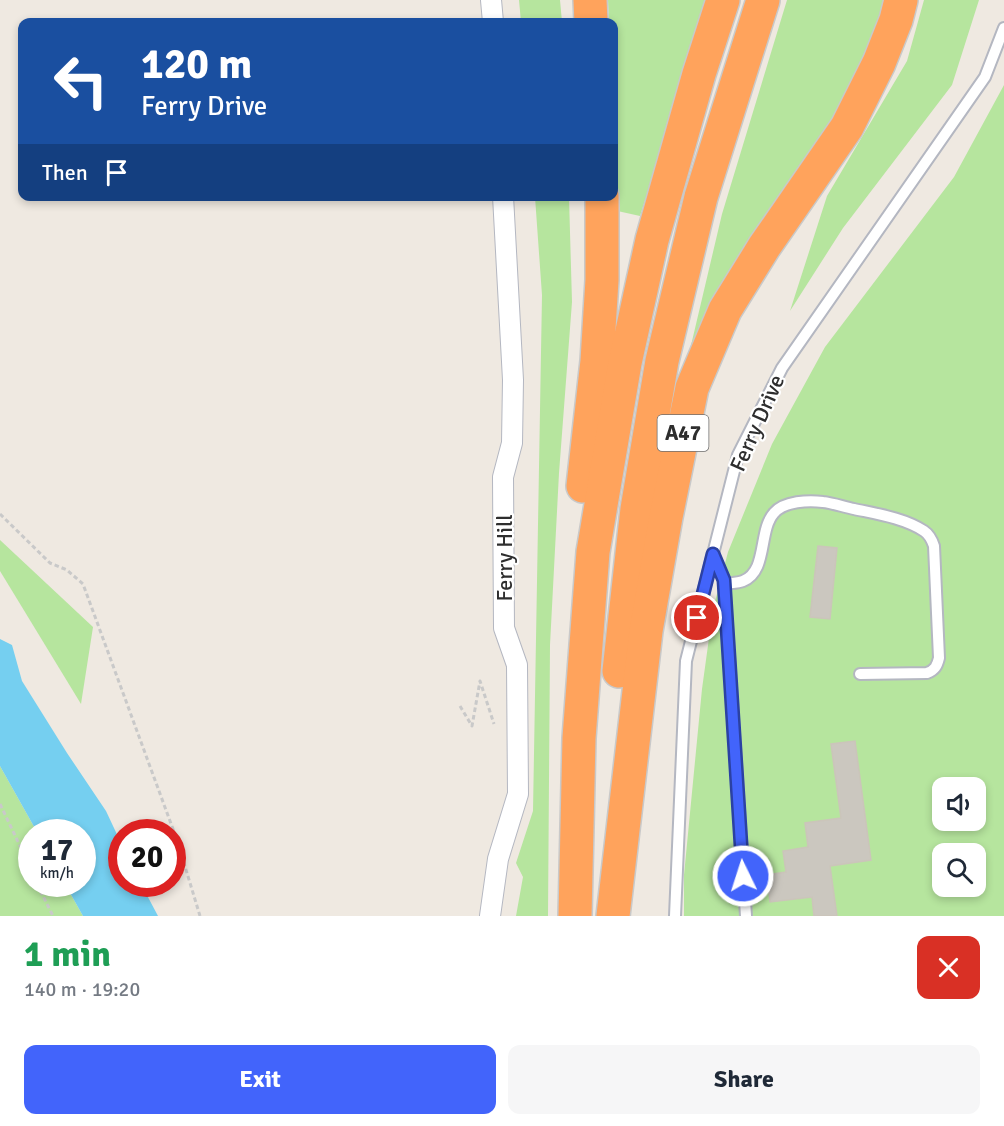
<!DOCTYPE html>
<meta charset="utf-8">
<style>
body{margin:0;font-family:Signika,sans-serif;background:#f6f6f7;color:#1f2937;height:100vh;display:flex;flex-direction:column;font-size:22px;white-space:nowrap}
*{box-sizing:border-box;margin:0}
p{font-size:20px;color:#747a83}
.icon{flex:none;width:33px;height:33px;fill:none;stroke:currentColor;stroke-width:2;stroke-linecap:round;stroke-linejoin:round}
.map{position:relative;height:916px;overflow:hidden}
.side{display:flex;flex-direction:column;background:#fff;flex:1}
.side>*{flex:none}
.guide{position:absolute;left:18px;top:18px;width:600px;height:183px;border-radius:12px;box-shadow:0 3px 9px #0003;background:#1a4fa0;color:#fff;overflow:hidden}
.tools{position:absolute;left:932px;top:777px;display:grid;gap:12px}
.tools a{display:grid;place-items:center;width:54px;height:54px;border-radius:12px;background:#fff;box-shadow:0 3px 9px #0003;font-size:30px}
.speed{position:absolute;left:18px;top:819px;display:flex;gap:12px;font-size:30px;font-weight:700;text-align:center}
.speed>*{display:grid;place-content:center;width:78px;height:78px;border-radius:50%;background:#fff;box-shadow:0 3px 9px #0003;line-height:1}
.speed small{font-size:15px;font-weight:400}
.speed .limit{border:9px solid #d22;background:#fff;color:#111}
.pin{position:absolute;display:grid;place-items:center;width:51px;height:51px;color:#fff;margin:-26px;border:3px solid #fff;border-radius:50%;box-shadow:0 2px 6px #0007}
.me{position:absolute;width:66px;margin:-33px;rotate:356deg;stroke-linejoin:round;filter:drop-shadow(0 0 4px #0008)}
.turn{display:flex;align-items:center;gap:21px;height:126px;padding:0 24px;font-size:27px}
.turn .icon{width:78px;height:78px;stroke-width:2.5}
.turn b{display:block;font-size:42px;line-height:51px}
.then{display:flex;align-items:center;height:57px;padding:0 24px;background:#0003;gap:12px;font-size:22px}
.round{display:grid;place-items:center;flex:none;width:63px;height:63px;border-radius:12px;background:#f6f6f7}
.headline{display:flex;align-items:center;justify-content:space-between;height:102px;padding:0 24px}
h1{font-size:36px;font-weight:700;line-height:45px;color:#1e9e55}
.action{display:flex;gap:12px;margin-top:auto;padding:12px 24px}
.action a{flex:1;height:69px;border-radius:12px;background:#4264fb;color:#fff;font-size:24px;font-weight:700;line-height:69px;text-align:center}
.action a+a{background:#f6f6f7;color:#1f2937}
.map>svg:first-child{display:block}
.green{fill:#b6e59e;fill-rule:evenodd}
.water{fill:#75cff0}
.building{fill:#cbc7bf;stroke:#cbc5ba;stroke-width:1.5}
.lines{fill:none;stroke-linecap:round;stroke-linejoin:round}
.lane-casing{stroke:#b4b7c1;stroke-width:14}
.street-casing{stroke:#b4b7c1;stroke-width:22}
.highway-casing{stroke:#c9c9c9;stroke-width:36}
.path{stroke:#c9c9c9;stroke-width:3;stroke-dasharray:4.5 3;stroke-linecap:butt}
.lane{stroke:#fff;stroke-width:10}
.street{stroke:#fff;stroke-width:20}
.highway{stroke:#ffa35c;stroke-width:33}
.route-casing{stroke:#2b41a3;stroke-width:15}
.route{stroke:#4264fb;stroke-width:10}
.labels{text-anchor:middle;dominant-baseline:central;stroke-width:4.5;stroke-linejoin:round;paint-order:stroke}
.shield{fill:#fff;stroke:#6d6d6d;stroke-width:1.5}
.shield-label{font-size:21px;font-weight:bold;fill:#2e2e2e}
.street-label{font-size:22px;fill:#2e2e2e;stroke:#fff}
</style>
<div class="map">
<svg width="1004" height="916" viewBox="0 0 1004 916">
<rect width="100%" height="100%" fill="#efe9e1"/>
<!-- green -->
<g class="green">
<polygon points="519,0 560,0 562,22 521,22"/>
<polygon points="608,0 709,0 640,216 613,210 614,22 609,22"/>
<polygon points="787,0 886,0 877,33 849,95 773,208 684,375 722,214"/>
<polygon points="924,0 979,0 952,85 843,228 790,311 827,196 907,61"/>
<path d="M1004 85V916H684V875L702 689 713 609 728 552 772 444 825 347 954 177ZM942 788H975V820H942ZM942 854H975V886H942Z"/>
<polygon points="535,197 569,197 572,302 559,473 550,645 548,916 516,916 523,877 516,863 533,811 542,295"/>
<polygon points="0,540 93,627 81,704 0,571"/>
<polygon points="0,766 37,832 32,832 32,884 65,884 83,916 0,916"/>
</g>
<!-- water -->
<polygon class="water" points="0,639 12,645 22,681 67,753 106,811 121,843 122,884 141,884 158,916 83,916 65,884 82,884 82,832 37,832 0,766"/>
<!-- building -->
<g class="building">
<polygon points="818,546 837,548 830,619 810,617"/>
<polygon points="855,741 871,860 830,866 837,916 814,916 812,897 770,902 767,875 786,872 783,851 808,847 805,823 841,818 831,744"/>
</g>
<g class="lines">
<!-- lane casing -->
<g class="lane-casing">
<g id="lane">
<polyline points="713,554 724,580 746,916"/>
<path d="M724 584C730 583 738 583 743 581 768 571 758 531 774 513 784 501 809 500 823 502 833 503 844 507 854 509 877 514 904 518 924 531 930 535 932 540 934 546L939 658C937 666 935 670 927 673L860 674"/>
<polyline points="675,916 686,661 738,455 782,368 985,77 1004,28"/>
</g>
</g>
<!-- street casing -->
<g class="street-casing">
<g id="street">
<polyline points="491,0 493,22"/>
<polyline points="490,916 498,859 518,794 517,665 504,628 503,477 512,443 513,380 503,196"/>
</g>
</g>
<!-- highway casing -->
<g class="highway-casing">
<g id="highway">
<polyline points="590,0 591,22"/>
<polyline points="583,486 597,361 602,280 602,196"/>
<polyline points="619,671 637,509 662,361 701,197 763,0"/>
<polyline points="575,916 579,738 593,552 625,363 652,240 699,74 723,0"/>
<polyline points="613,916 646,631 666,517 692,388 725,310 764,247 847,127 879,63 896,20 901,0"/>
</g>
</g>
<!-- path -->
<g class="path">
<polyline points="0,514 50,563 67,570 83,584 177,840 200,916"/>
<polyline points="460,706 472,726 480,681 494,724"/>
<polyline points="0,804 32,871"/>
<polyline points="37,884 53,916"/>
</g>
<!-- lane -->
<use href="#lane" class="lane"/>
<!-- street -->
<use href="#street" class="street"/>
<!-- highway -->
<use href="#highway" class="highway"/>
</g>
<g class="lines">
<!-- route casing -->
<g class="route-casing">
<polyline id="route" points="697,618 713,554 724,580 743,876"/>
</g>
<!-- route -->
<use href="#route" class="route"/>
</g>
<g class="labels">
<!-- shield labels -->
<rect class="shield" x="657.5" y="415" width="51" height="36" rx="4.5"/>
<g class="shield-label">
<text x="683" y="433">A47</text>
</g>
<!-- street labels -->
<g class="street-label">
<text transform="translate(757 423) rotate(-66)">Ferry Drive</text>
<text transform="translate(504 558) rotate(-90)">Ferry Hill</text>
</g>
</g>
</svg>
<div class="tools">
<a><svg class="icon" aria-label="sound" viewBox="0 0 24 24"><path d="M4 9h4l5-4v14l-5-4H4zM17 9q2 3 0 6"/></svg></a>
<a><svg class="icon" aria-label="search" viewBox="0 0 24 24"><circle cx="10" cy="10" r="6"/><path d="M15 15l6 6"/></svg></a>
</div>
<div class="speed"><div>17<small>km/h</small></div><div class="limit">20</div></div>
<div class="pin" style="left:697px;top:618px;background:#d93025"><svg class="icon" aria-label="arrive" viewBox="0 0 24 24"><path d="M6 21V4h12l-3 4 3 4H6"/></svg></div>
<svg class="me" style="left:743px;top:876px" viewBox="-20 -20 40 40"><circle r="17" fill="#4264fb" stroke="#fff" stroke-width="3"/><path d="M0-11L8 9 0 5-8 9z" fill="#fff"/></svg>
<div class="guide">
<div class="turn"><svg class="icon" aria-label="left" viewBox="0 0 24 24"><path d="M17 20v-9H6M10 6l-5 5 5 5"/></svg><div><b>120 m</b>Ferry Drive</div></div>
<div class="then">Then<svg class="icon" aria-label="arrive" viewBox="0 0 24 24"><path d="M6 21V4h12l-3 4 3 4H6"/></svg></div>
</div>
</div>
<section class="side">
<div class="headline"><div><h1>1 min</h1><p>140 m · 19:20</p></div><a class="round" style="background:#d93025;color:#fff"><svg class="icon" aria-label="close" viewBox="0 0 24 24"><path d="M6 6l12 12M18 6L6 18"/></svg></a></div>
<div class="action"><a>Exit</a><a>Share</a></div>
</section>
